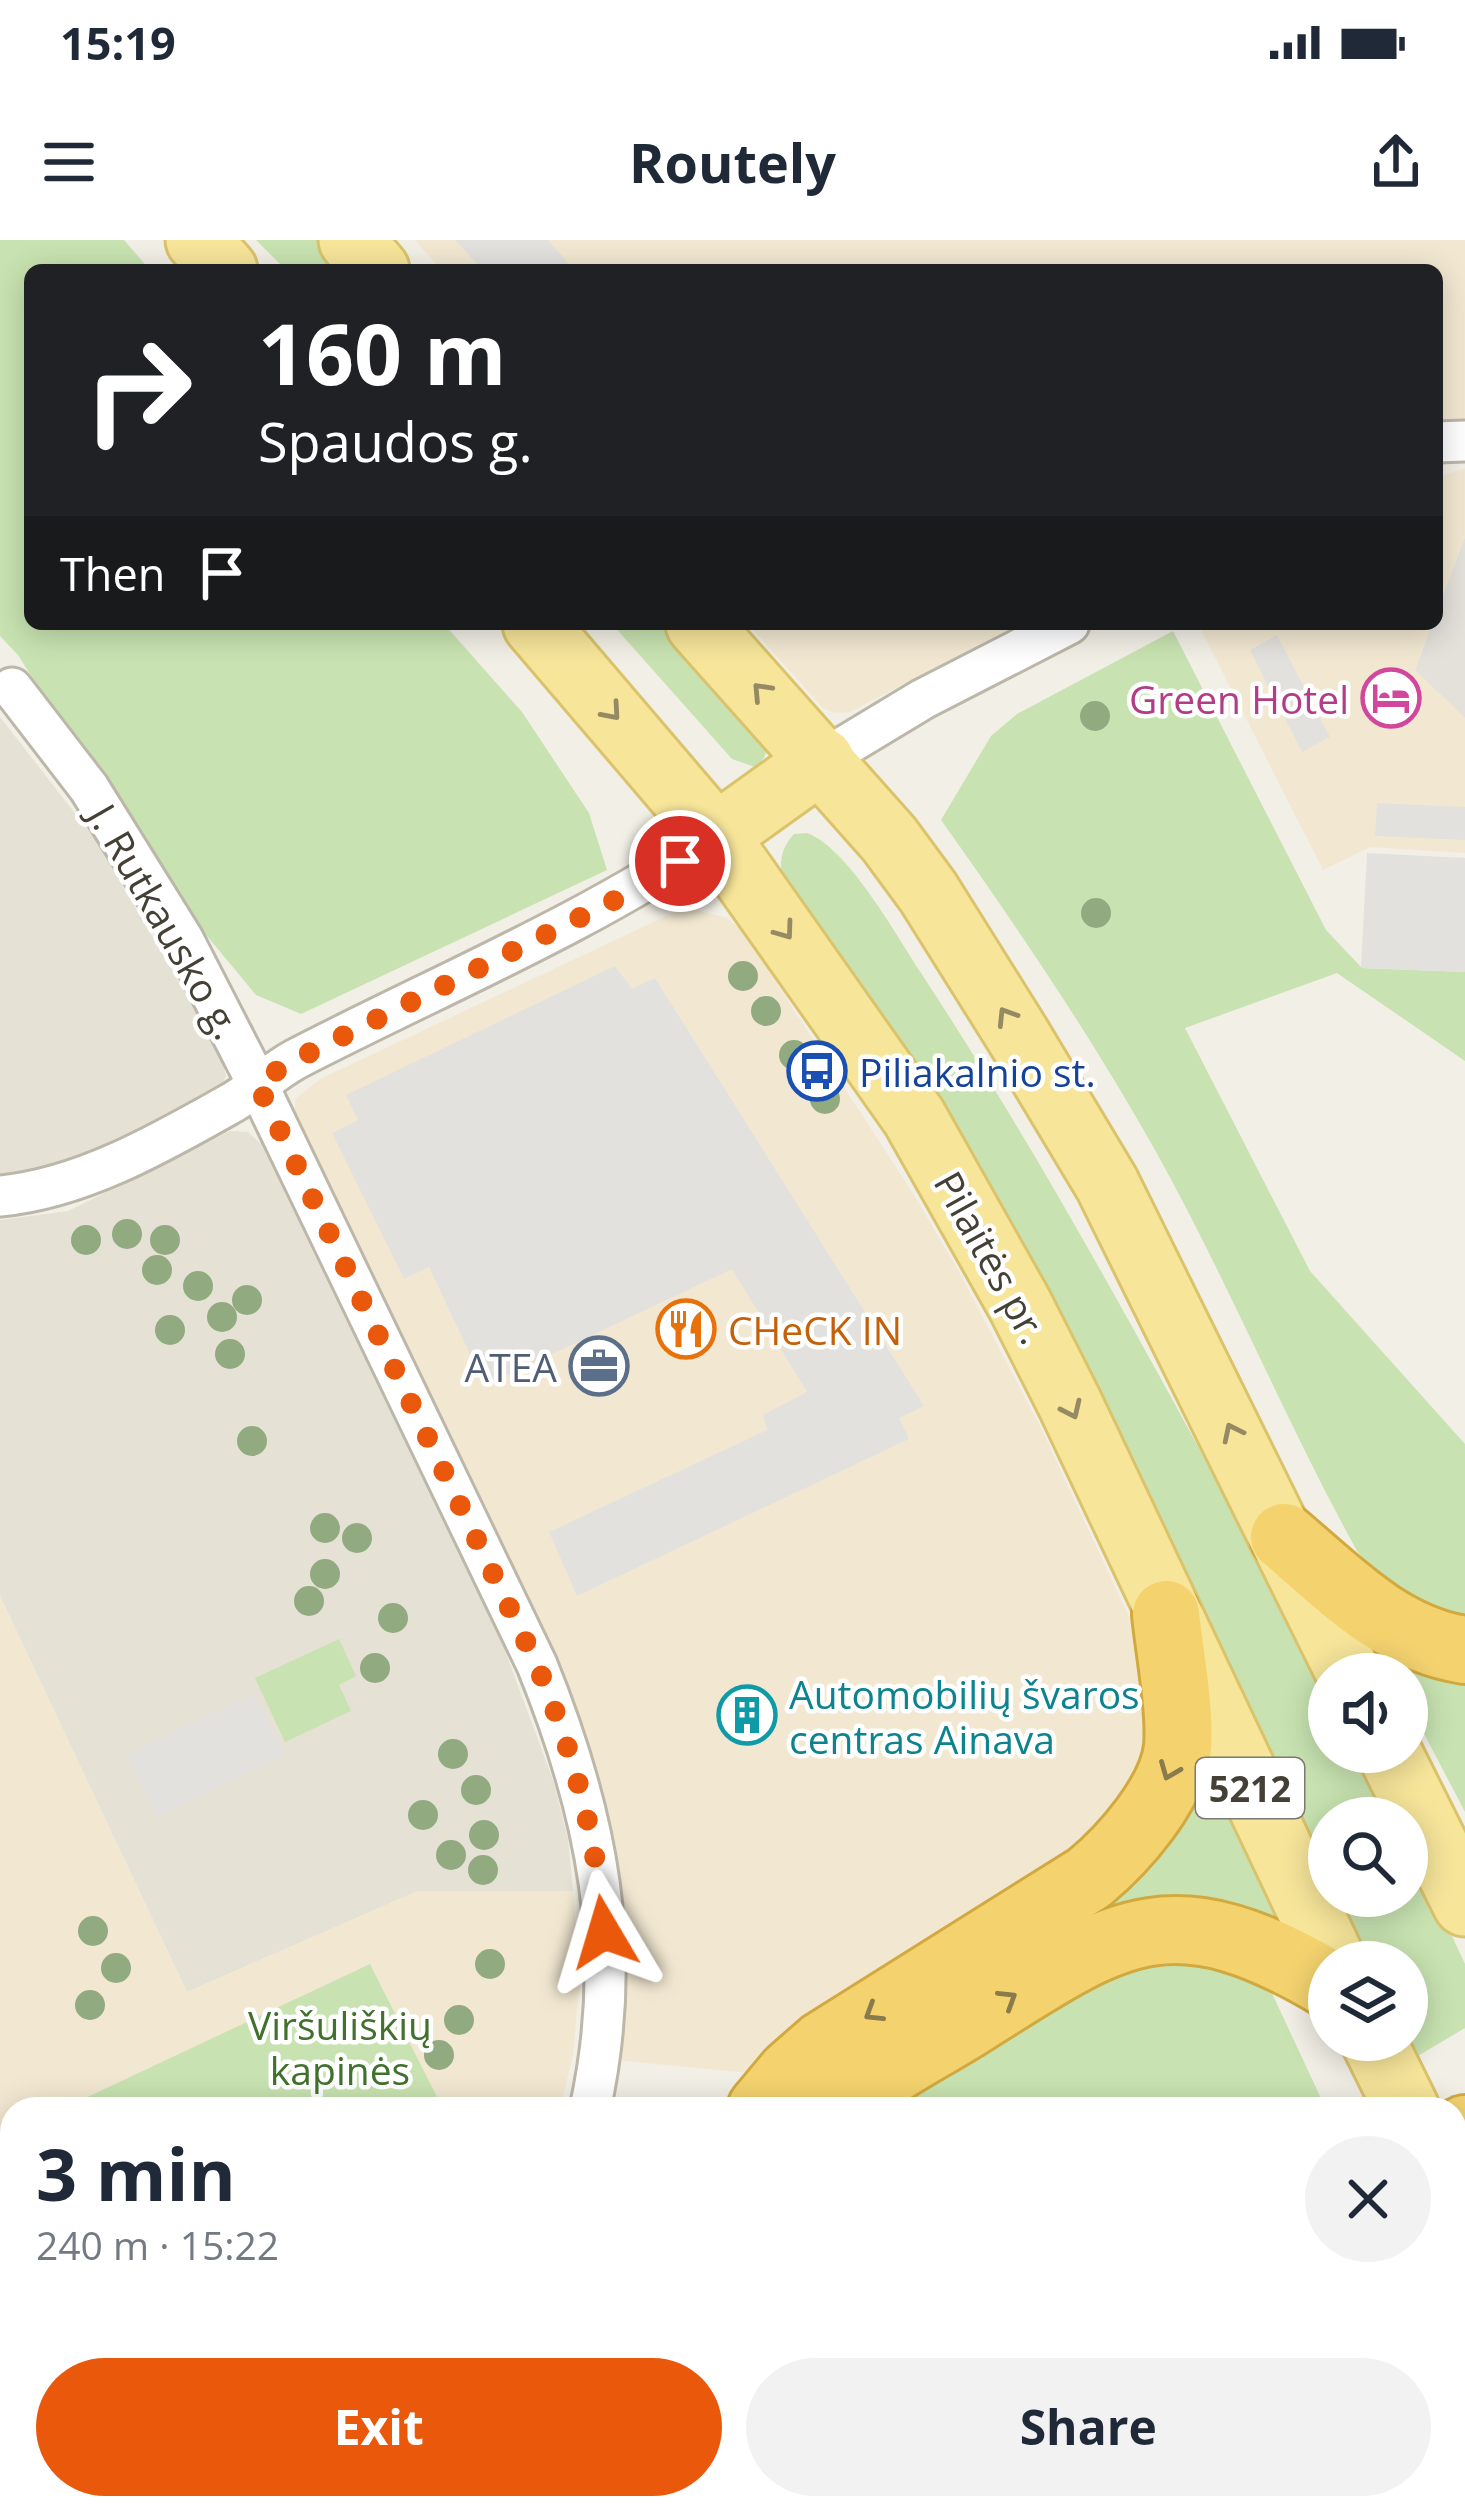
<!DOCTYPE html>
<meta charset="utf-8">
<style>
body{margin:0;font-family:"Open Sans",sans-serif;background:#f2f2f3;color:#1f2937;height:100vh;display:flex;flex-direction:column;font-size:45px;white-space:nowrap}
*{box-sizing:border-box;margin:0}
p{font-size:39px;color:#747a83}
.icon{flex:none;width:66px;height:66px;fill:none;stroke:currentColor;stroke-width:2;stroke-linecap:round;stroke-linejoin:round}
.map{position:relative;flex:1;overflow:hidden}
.drawer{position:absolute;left:0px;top:1857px;width:1467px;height:423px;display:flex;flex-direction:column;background:#fff;border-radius:36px 36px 0 0;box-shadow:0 6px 30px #0003}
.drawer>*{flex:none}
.top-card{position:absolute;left:24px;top:24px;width:1419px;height:366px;border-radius:18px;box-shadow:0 6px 30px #0003;background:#202124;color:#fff;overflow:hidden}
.buttons{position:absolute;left:1308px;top:1413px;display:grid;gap:24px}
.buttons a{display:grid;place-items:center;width:120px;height:120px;border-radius:50%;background:#fff;box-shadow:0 6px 30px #0003;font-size:60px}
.pin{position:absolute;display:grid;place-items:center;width:102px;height:102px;color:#fff;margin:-51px;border:6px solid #fff;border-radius:50%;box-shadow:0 3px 12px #0007}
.me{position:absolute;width:132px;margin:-66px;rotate:353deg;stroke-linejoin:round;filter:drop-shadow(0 0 9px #0008)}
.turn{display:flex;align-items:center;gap:42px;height:252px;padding:0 36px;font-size:54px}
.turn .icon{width:156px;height:156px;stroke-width:2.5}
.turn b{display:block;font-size:84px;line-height:102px}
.then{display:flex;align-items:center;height:114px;padding:0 36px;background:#0003;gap:24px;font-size:45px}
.round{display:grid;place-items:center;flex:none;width:126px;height:126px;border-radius:63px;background:#f2f2f3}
.headline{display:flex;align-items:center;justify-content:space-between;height:204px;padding:0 36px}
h1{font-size:72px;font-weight:700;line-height:90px}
.button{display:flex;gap:24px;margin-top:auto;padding:24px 36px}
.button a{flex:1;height:138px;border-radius:72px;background:#ea580c;color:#fff;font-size:48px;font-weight:700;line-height:138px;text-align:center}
.button a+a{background:#f2f2f3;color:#1f2937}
.status{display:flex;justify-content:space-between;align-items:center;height:84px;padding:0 60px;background:#fff;direction:ltr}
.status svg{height:33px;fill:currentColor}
header{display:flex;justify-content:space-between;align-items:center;height:156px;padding:0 36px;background:#fff;font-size:54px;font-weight:700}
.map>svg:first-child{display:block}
.residential{fill:#e5e1d4}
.commercial{fill:#f2e8d2}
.industrial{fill:#e4e1db}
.green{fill:#c8e3b1}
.parking{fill:#e3e1de}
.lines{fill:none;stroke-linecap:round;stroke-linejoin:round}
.street-casing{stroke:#bcb7a9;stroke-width:45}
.primary-casing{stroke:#dbc36b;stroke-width:69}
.highway-casing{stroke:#d2a93f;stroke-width:72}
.street{stroke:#fff;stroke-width:39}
.primary{stroke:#f7e59a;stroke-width:63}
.highway{stroke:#f4d36f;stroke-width:66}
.tree{fill:#91aa80}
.oneway{stroke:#958a63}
.oneway2{stroke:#8a7b4d}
.route{stroke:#ea580c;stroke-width:21;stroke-dasharray:0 37.8}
.labels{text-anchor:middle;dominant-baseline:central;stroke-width:9;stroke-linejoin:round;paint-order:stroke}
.shield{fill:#fff;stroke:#7c7972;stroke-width:3}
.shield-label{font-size:36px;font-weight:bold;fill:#444036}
.hotel-label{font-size:39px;fill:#b23c85;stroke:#fff;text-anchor:end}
.street-label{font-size:39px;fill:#444036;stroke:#fff}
.transit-label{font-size:39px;fill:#164399;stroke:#fff;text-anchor:start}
.food-label{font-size:39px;fill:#c56008;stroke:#fff;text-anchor:start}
.service-label{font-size:39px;fill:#4e5e75;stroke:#fff;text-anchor:end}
.culture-label{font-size:39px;fill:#0d838f;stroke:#fff;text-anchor:start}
.park-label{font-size:39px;fill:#41712d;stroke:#fff}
</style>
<div class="status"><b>15:19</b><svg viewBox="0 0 49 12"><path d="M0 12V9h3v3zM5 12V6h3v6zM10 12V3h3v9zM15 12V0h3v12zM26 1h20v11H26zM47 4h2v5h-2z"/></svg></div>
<header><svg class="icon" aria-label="menu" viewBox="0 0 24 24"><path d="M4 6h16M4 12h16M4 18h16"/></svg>Routely<svg class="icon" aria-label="share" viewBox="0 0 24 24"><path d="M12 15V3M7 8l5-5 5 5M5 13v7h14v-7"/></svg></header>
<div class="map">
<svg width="1465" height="2278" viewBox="0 0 1465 2278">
<rect width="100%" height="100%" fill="#f2efe6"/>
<!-- residential -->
<g class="residential">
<polygon points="0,477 95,599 220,811 226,836 218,852 132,896 28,934 0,935"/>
<polygon points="230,891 248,892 261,904 504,1408 554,1543 568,1599 573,1651 418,1651 187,1752 0,1356 0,980 68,971"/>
</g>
<!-- commercial -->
<g class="commercial">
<polygon points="415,0 1465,0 1465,183 1437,186 1437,30 441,30"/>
<polygon points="1465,228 1465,297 1437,371 1437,238"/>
<polygon points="748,384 1018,384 850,472 834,473 823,468"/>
<polygon points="1198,384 1432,384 1415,429 1465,478 1465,613 1370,607 1323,630"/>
<polygon points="685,667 727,678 742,690 914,955 958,1030 1041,1188 1146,1413 1156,1506 1112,1586 758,1834 616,1820 615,1638 603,1562 581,1493 498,1306 295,875 295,859 320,839"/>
<polygon points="0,1356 187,1752 418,1651 573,1651 580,1740 573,1815 560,1869 12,1869 12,2268 302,2268 290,2278 0,2278"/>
</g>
<!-- industrial -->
<polygon class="industrial" points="1465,297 1465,478 1415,430 1432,384 1437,384 1437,371"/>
<!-- green -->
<g class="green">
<polygon points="0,0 124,0 150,30 30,30 30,384 444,384 522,472 589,573 607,630 301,774 256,755 154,632 18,415 0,396"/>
<polygon points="256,0 318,0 344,30 286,30"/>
<path d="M612 384H665L766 492C767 508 769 517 755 527L732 519Z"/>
<path d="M1173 391 1326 690 1362 728 1465 732V821L1337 733 1185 788 1310 1031 1465 1204V1383C1422 1370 1386 1346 1357 1311 1285 1180 1228 1041 1155 910 1091 796 1017 687 941 580L991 496 1017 474Z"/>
<path d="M807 593C848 608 896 695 921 733 1071 962 1197 1207 1329 1448V1512H1364L1397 1578H1329V1637L1105 1168 783 644C779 624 780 609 794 594Z"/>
<polygon points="339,1399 356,1436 339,1445 351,1471 285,1502 255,1438"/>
<polygon points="1379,1407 1465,1433 1465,1572 1407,1461 1407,1434 1393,1434"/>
<polygon points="1199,1525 1208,1532 1286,1689 1243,1673 831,1842 805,1869 792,1869"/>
<polygon points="1407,1599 1465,1724 1465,1788 1416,1817 1407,1798 1407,1722 1370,1722 1338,1656 1407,1656"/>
<polygon points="1144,1712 1263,1734 1326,1869 878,1869"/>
<polygon points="370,1724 443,1869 62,1869"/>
<polygon points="1455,2138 1465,2159 1465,2278 1118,2278 1135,2268 1455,2268"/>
</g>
<!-- parking -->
<g class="parking">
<polygon points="455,0 548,0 574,30 483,30"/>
<polygon points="1277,395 1330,497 1302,512 1250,410"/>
<polygon points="1377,563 1465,567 1465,600 1375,596"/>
<polygon points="1367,613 1465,618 1465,732 1361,728"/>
<polygon points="615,726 632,749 655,738 924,1166 899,1178 909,1199 577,1356 549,1292 767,1190 763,1175 807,1152 732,1029 485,1146 429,1027 404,1039 332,893 358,880 346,855"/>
<polygon points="254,1453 285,1515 158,1577 127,1514"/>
</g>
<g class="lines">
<!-- street casing -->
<g class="street-casing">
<g id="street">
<polyline points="1437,202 1465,201"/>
<path d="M12 448 89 548 183 699 257 843 537 1425C597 1573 625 1710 590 1869"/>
<polyline points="822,520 923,459 1069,384"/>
<path d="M0 956C80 949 159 904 228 865 252 852 272 832 296 819 437 746 585 685 716 596"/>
<polyline points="130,2268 135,2278"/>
<polyline points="338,2278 349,2268"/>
</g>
</g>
<!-- primary casing -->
<g class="primary-casing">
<g id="primary">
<polyline points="198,0 225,30"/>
<polyline points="351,0 377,30"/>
<polyline points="535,384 716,596 914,877 1020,1065 1070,1164 1334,1722"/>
<polyline points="698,384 889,599 928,652 1017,794 1107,944 1349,1434"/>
<polyline points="716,596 822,520"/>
<polyline points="1389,1512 1465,1664"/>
<polyline points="1373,1800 1407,1869"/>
</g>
</g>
<!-- highway casing -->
<g class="highway-casing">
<g id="highway">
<path d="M1284 1297C1339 1344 1391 1399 1465 1410"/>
<path d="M761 1869 791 1833 823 1805 1089 1638C1123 1610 1173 1554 1178 1507 1181 1470 1170 1412 1166 1374"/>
<path d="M840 1869C877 1834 927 1810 970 1783 1114 1692 1167 1648 1329 1744"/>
<polyline points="1455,1895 1465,1889"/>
<polyline points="1455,2001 1465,1995"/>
<polyline points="627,2278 634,2268"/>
<polyline points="843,2278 859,2268"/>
<polyline points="1004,2278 1019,2268"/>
</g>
</g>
<!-- street -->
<use href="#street" class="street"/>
<!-- primary -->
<use href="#primary" class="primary"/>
<!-- highway -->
<use href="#highway" class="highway"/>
</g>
<!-- trees -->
<g class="tree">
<circle cx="1095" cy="476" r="15"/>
<circle cx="1096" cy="673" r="15"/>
<circle cx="743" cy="736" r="15"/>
<circle cx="766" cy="771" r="15"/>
<circle cx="794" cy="815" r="15"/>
<circle cx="825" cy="859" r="15"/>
<circle cx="127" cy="994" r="15"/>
<circle cx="86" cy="1000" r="15"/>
<circle cx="165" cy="1000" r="15"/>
<circle cx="157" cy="1030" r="15"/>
<circle cx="198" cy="1046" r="15"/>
<circle cx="247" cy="1060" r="15"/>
<circle cx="222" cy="1077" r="15"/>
<circle cx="170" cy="1090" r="15"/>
<circle cx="230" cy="1114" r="15"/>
<circle cx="252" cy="1201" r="15"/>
<circle cx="325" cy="1288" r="15"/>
<circle cx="357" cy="1298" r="15"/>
<circle cx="325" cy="1334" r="15"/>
<circle cx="309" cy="1361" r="15"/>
<circle cx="393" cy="1378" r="15"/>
<circle cx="375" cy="1428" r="15"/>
<circle cx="453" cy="1514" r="15"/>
<circle cx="476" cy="1550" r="15"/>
<circle cx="423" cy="1575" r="15"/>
<circle cx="484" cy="1595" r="15"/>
<circle cx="451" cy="1615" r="15"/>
<circle cx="483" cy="1630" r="15"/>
<circle cx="93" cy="1691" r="15"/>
<circle cx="490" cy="1724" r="15"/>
<circle cx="116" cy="1728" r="15"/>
<circle cx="90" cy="1765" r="15"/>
<circle cx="459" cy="1780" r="15"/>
<circle cx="439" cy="1815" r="15"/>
</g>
<!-- one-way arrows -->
<defs><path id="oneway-chevron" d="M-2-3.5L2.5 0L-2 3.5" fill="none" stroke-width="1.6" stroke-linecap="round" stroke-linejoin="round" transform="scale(3)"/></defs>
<g class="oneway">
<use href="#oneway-chevron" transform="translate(761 451) rotate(-133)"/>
<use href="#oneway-chevron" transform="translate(612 472) rotate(49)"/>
<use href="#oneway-chevron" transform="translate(785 691) rotate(54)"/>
<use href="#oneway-chevron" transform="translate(1006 776) rotate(-122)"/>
<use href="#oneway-chevron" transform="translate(1072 1170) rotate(65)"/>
<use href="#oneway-chevron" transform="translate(1232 1192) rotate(-116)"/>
</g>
<g class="oneway2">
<use href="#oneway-chevron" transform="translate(1169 1531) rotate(112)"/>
<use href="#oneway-chevron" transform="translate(1008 1759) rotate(-32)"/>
<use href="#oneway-chevron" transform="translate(873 1773) rotate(148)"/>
</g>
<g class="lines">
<!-- route -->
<path class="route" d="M604 1692C597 1597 573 1512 537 1425L257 843 293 821 643 646 680 621"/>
</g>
<!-- icons -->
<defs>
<g id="hotel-ring" transform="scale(3)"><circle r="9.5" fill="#fff" stroke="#d1479c" stroke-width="1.5"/><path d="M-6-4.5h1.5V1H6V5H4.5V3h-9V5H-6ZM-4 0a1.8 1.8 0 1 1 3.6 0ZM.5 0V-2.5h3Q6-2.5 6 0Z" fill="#d1479c"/></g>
<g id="bus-ring" transform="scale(3)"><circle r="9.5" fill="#fff" stroke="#1a4fb4" stroke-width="1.5"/><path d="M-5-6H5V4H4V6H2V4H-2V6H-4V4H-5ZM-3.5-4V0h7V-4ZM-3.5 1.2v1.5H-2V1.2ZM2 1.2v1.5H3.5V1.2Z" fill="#1a4fb4"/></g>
<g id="restaurant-ring" transform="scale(3)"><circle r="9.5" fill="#fff" stroke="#e8710a" stroke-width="1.5"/><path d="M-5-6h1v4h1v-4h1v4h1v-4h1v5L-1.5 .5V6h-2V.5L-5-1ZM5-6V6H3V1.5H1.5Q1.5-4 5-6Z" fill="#e8710a"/></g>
<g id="office-ring" transform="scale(3)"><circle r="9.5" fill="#fff" stroke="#5c6f8a" stroke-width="1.5"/><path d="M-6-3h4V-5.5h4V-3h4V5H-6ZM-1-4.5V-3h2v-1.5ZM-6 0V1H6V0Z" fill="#5c6f8a"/></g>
<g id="building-ring" transform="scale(3)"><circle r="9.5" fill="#fff" stroke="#0f9aa8" stroke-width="1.5"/><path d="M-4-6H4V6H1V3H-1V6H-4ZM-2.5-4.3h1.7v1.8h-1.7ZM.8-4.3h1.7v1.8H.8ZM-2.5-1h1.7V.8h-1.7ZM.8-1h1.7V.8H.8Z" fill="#0f9aa8"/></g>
</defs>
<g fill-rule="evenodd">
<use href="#hotel-ring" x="1391" y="458"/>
<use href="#bus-ring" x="817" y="831"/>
<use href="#restaurant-ring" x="686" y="1089"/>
<use href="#office-ring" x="599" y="1126"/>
<use href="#building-ring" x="747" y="1475"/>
</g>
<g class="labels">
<!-- shield labels -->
<rect class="shield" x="1196" y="1518" width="108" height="60" rx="9"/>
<g class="shield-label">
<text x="1250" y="1548">5212</text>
</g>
<!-- hotel labels -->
<g class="hotel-label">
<text x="1349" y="458">Green Hotel</text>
</g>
<!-- street labels -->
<g class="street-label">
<text transform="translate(166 681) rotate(60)">J. Rutkausko g.</text>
<text transform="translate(992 1017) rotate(61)">Pilaitės pr.</text>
</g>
<!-- transit labels -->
<g class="transit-label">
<text x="859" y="831">Piliakalnio st.</text>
</g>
<!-- food labels -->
<g class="food-label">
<text x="728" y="1089">CHeCK IN</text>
</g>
<!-- service labels -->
<g class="service-label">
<text x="557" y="1126">ATEA</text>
</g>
<!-- culture labels -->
<g class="culture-label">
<text x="789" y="1453">Automobilių švaros<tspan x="789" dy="45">centras Ainava</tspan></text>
</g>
<!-- park labels -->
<g class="park-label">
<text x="340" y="1784">Viršuliškių<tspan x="340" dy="45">kapinės</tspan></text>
</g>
</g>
</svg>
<div class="buttons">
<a><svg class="icon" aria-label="sound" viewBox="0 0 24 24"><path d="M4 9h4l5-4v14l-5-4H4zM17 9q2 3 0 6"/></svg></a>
<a><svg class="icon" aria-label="search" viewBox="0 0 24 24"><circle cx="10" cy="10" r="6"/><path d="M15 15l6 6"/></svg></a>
<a><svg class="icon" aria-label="layers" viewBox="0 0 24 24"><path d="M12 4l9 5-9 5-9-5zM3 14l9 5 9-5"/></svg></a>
</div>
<div class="pin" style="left:680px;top:621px;background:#d93025"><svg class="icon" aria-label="arrive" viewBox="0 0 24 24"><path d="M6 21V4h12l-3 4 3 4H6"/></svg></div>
<svg class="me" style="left:604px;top:1692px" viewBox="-20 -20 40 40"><path d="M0-17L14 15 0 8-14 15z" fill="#ea580c" stroke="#fff" stroke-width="4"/></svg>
<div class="top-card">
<div class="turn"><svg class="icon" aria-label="right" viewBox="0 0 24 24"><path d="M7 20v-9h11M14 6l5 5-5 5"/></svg><div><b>160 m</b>Spaudos g.</div></div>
<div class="then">Then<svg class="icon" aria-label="arrive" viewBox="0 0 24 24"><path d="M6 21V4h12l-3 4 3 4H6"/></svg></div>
</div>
<section class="drawer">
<div class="headline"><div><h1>3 min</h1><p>240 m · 15:22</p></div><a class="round"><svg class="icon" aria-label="close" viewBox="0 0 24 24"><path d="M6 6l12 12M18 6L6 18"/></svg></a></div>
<div class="button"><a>Exit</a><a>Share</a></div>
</section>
</div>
